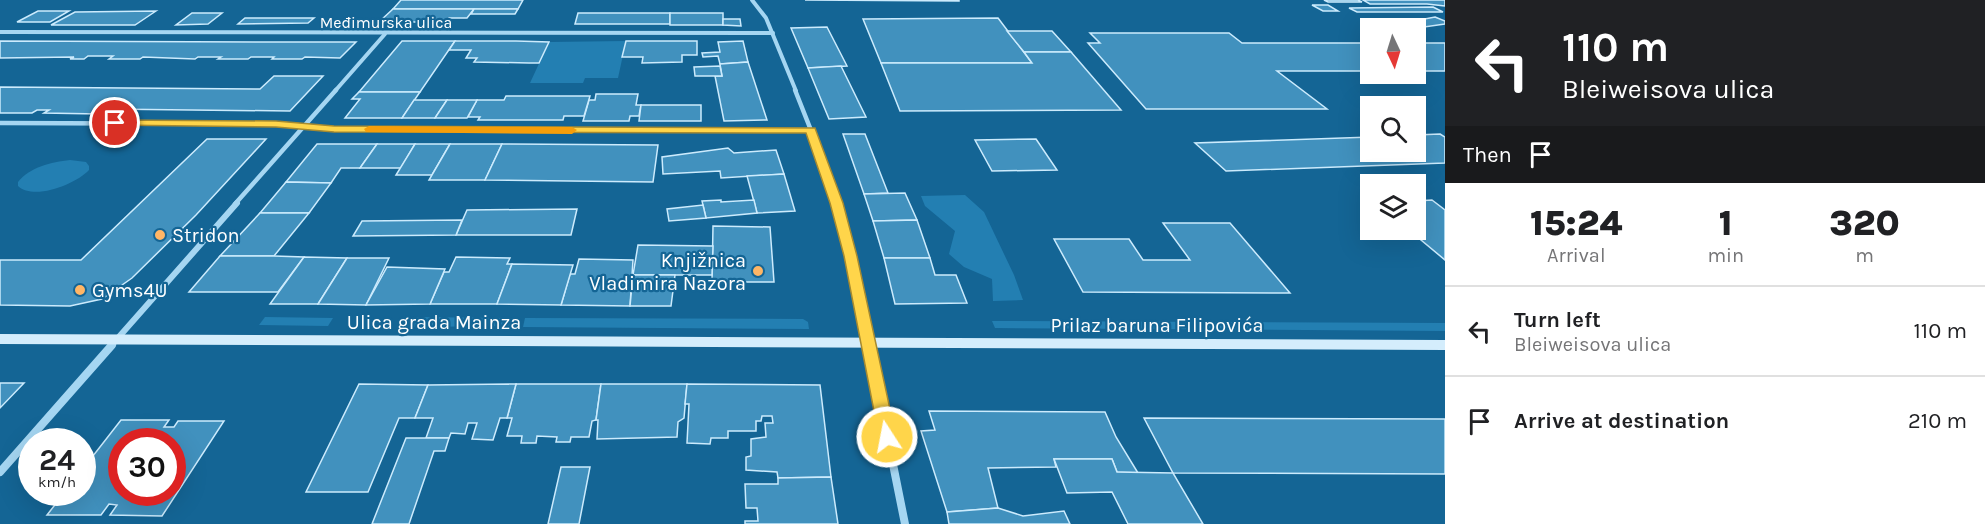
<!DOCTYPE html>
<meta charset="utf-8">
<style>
body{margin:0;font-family:Karla,sans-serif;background:#f6f6f6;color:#202124;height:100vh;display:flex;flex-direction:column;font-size:22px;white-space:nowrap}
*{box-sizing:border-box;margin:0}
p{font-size:20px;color:#757577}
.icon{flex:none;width:33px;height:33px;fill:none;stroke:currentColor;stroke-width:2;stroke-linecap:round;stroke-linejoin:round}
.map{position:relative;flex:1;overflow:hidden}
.panel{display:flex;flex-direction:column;background:#fff;width:540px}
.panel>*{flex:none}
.guide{background:#202124;color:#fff;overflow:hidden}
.needle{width:39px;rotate:176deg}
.tools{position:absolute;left:1360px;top:18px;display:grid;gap:12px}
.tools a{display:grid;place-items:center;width:66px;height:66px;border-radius:0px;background:#fff;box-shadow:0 6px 24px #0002;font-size:30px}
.speed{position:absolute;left:18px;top:428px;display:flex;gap:12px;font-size:30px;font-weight:700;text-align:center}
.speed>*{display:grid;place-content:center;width:78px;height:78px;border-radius:50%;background:#fff;box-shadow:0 6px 24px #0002;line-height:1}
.speed small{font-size:15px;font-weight:400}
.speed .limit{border:9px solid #d22;background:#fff;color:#111}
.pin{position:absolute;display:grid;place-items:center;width:51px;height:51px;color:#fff;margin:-26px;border:3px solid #fff;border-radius:50%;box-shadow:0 2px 6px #0007}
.me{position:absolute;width:66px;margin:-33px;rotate:349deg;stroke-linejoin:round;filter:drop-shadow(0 0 4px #0008)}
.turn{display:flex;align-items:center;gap:21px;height:126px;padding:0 18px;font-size:27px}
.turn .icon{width:78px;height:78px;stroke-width:2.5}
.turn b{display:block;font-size:42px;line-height:51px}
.then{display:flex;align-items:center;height:57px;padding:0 18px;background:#0003;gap:12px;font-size:22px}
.eta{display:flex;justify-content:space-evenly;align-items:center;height:102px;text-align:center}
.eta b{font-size:36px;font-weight:800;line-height:42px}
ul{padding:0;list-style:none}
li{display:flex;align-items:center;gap:18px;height:90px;padding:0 18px;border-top:2px solid #e0e0e0}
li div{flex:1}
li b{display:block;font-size:22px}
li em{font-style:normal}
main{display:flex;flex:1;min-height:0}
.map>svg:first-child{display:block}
.green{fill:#237fb2}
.building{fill:#4191be;stroke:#ccebfd;stroke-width:1.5;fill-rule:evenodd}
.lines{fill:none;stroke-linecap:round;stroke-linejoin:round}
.street-far3{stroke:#a5d6f2;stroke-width:4}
.street-far2{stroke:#a5d6f2;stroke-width:4.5}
.street-far1{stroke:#a5d6f2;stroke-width:6}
.street{stroke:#a5d6f2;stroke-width:8}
.secondary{fill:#d4edfc;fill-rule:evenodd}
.route{fill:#ffd54a;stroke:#a68a30;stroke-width:1.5}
.slow{fill:#f59e0b}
.poi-dot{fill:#ffb666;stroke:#146595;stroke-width:2}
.labels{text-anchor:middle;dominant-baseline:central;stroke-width:4.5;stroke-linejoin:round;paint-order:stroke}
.far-street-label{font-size:16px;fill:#fff;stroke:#146595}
.poi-label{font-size:20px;fill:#fff;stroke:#146595;text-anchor:start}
.street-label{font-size:20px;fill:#fff;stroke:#146595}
</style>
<main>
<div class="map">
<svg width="1445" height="524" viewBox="0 0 1445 524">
<rect width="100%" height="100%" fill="#146595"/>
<!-- green -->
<g class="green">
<polygon points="626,41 618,78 585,78 583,83 530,83 549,42"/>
<path d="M70 160 86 162 89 166V170C76 184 34 201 18 186V182C30 167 51 162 70 160Z"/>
<polygon points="965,195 984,212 1014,275 1023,300 993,301 992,279 964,267 949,254 955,231 925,206 921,196"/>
<polygon points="265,317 333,318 328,326 259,325"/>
<polygon points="411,317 519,318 516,326 412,327"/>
<polygon points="525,318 803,319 808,322 809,329 523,327"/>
<polygon points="992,321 1445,323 1445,331 995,328"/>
</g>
<!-- building -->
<g class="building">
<polygon points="401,0 523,0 518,9 393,9"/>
<polygon points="806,0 959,0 959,1 805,0"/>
<polygon points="1324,0 1358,0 1362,2 1328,2"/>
<polygon points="1363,0 1445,0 1445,6 1427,4 1370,4"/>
<polygon points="1312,5 1328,5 1338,11 1323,11"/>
<polygon points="1433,7 1443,12 1357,12 1349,8"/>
<polygon points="393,9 474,9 467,18 449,18 446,22 379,22"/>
<polygon points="474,9 518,9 515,14 471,14"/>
<polygon points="38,11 69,11 50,22 17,22"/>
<polygon points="156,11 135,25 51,25 75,12"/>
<polygon points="192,13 222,13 208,24 176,25"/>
<polygon points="578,13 670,13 670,24 575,24"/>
<rect x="670" y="13" width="53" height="12"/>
<polygon points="1435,17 1445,21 1445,24 1424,27 1409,22"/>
<polygon points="245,18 314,18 308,23 238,24"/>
<polygon points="998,18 1032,63 881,63 863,19"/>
<polygon points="723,19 740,19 741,26 723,25"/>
<polygon points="827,27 847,66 808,68 791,28"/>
<polygon points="1007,31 1052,31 1071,52 1024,52"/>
<polygon points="1090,33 1229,33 1242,43 1371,43 1371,71 1277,71 1327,109 1146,109 1088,43 1100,43"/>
<polygon points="0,41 283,42 356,42 340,58 305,57 302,59 272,59 274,57 251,57 248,59 218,59 221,57 198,57 195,59 143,57 140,59 109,59 113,56 88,56 84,59 70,59 74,57 0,58"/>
<polygon points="402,41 455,41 420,92 359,92"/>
<polygon points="455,41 516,41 549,42 539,63 529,63 474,62 477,58 466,58 471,50 449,50"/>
<polygon points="626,41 697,41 697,55 682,55 682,62 642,63 643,57 622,57"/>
<polygon points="743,41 748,62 720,64 718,56 703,57 702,53 720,52 718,42"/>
<rect x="1416" y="43" width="29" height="28"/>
<polygon points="1024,52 1071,52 1121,110 900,111 881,63 1032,63"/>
<polygon points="748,62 767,120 724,121 715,76 722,76 720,64"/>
<polygon points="720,66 722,76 695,76 694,67"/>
<polygon points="841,66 866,117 829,119 808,68"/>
<polygon points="274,76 323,76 290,111 105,109 99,114 44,113 49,110 37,110 32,113 0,113 0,87 260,89"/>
<polygon points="359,92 420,92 402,118 345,118 360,99 352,99"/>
<polygon points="596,94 638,94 636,105 641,105 639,116 630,116 629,121 583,121 589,100 595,100"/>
<polygon points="506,96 590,96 584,116 564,116 563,120 478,120 480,117 468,117 477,100 504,100"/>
<polygon points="414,100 447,100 435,118 402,118"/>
<polygon points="447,100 477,100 467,118 435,118"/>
<polygon points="641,105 701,105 701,121 639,121"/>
<polygon points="843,134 865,134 888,193 864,194"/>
<polygon points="1440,134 1445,137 1445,163 1226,171 1195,143 1371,137 1371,152 1416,152 1416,135"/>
<polygon points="207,139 266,139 196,215 132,278 102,299 70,306 0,305 0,260 81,260"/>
<polygon points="1036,139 1057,170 992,171 975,140"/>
<polygon points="317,144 377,144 360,168 341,168 331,183 286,182"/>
<polygon points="377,144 415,144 401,168 360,168"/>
<polygon points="415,144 450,144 432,175 396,175"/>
<polygon points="450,144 502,144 485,180 429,180"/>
<polygon points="502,144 658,145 653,182 485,180"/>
<polygon points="728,148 734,153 776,150 784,174 721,178 720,171 663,174 662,157"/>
<polygon points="784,174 795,211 757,213 747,176"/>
<polygon points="286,182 331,183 309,213 260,213"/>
<polygon points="905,193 917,220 873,221 864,194"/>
<polygon points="721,200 721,202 754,200 757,213 706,218 702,201"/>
<polygon points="1432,200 1445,210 1445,260 1409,230 1416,230 1416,201"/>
<polygon points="703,205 706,218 669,221 667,209"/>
<polygon points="577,209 571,235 456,235 467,210"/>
<polygon points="260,213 309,213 274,256 220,256"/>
<polygon points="462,220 456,235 353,236 362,221"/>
<polygon points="917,220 930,258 884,258 873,221"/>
<polygon points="1163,223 1230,223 1290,293 1083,292 1054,239 1129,239 1143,260 1190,260"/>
<polygon points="713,226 770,227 774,282 712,282"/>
<polygon points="638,245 713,246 712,275 633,275"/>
<polygon points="220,256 274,256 304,257 278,292 189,292"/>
<polygon points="304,257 347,258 318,304 270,304"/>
<polygon points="456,257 510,258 507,264 512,264 497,304 430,304 444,272 449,272"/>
<polygon points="347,258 389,258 366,305 318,304"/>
<polygon points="884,258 930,258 935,275 956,275 967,303 895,304"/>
<polygon points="579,259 633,260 630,306 561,305 570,274 575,274"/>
<polygon points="512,264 573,265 561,305 497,304"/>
<polygon points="387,267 445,269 430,304 366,305"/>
<polygon points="633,275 675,275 671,306 630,306"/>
<polygon points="0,383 24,383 0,408"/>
<polygon points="359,384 428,385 415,418 399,418 368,492 306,492"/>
<polygon points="516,384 601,384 596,420 592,421 589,437 571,437 570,442 556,442 557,437 537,436 536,443 521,443 522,436 507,436 512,418 507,418"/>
<polygon points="516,384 507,418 500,418 493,440 472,439 477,423 468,423 465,434 451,433 449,438 426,438 433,418 415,418 428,385"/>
<polygon points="601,384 687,384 684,418 678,422 677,437 597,439 598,420 596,420"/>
<polygon points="687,384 820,385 831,477 778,478 777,472 746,470 746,457 751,456 751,439 766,437 765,423 773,423 772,416 762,416 761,421 756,421 756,431 728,431 728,438 711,438 710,444 687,443 689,404 685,404"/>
<polygon points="929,411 1105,412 1116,437 1138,473 1117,472 1112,459 1054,459 1056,467 988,468 998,508 947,512 921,431 935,430"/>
<polygon points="1144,418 1445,419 1445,474 1173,473"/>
<path d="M121 420H169L164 427H174L178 421H224L162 516 110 515 117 505 109 504 101 515H47L65 492H82V470ZM122 441H172V492H122Z"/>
<polygon points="406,438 449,438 445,451 434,451 409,524 372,524"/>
<polygon points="1054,459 1112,459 1117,472 1173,473 1203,524 1128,524 1112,492 1067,493"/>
<polygon points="561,467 590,467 579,524 548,524"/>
<polygon points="831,477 838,524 745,524 745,521 758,521 757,508 746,508 745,484 778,484 778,478"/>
<polygon points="998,508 1023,516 1064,511 1070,524 949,524 947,512"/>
</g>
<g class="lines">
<!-- street-far3 -->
<g class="street-far3">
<polyline points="752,0 766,18 796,91"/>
<polyline points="0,32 773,33"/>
<polyline points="335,91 385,34"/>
</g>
<!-- street-far2 -->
<g class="street-far2">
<polyline points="795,90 818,148 835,204"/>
<polyline points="0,123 276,124 335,129 811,130"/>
<polyline points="235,204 336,90"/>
</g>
<!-- street-far1 -->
<g class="street-far1">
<polyline points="835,203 851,256 869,347"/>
<polyline points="110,347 237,203"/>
</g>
<!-- street -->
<g class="street">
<polyline points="869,345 905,524"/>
<polyline points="0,472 112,345"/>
</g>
<!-- secondary -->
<polygon class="secondary" points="0,334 1445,340 1445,350 0,344"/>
</g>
<!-- route -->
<polygon class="route" points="115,120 276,121 334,126 815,128 843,203 857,256 896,437 894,442 887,444 881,442 879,437 844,256 830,203 806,133 334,132 276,127 111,125 110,123"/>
<!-- slow -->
<polygon class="slow" points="369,126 572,127 577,130 572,134 366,132 364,129"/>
<!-- markers -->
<g class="poi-dot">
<circle cx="160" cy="235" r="6"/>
<circle cx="758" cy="271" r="6"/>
<circle cx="80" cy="290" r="6"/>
</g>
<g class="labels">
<!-- far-street labels -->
<g class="far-street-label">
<text x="386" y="22">Međimurska ulica</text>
</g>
<!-- poi labels -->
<g class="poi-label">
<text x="172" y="235">Stridon</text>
<text x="746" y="260" text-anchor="end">Knjižnica<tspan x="746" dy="23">Vladimira Nazora</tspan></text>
<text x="92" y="290">Gyms4U</text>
</g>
<!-- street labels -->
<g class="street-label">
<text x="434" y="322">Ulica grada Mainza</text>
<text x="1157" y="325">Prilaz baruna Filipovića</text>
</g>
</g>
</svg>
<div class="tools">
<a><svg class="needle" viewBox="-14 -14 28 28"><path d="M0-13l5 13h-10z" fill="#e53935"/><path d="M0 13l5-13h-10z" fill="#757577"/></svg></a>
<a><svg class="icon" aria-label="search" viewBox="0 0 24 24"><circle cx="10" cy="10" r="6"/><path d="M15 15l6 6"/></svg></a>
<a><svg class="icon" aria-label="layers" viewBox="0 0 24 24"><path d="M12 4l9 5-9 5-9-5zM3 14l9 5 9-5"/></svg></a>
</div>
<div class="speed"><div>24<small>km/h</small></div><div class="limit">30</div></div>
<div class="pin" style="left:115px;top:123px;background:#d93025"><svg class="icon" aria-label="arrive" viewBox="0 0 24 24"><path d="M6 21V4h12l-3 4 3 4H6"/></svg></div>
<svg class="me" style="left:887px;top:437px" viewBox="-20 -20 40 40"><circle r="17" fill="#ffd54a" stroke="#fff" stroke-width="3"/><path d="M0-11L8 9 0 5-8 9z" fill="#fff"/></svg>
</div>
<section class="panel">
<div class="guide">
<div class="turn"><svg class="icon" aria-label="left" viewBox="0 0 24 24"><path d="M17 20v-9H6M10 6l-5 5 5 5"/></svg><div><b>110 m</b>Bleiweisova ulica</div></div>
<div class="then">Then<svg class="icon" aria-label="arrive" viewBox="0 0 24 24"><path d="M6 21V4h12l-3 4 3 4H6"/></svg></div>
</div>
<div class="eta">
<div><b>15:24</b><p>Arrival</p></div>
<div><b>1</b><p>min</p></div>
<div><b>320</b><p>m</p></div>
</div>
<ul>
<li><svg class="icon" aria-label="left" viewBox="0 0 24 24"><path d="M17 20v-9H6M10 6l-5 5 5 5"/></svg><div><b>Turn left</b><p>Bleiweisova ulica</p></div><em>110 m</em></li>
<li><svg class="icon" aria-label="arrive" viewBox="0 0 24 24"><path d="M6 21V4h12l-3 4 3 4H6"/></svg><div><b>Arrive at destination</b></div><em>210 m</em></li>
</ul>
</section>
</main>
